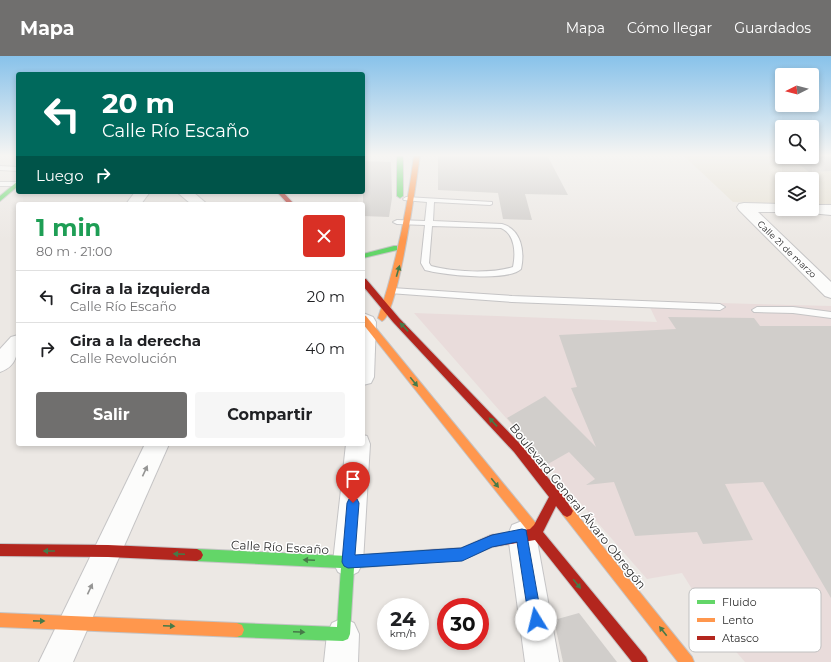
<!DOCTYPE html>
<html lang="es">
<meta charset="utf-8">
<style>
body{margin:0;font-family:Montserrat,sans-serif;background:#f6f6f6;color:#202124;height:100vh;display:flex;flex-direction:column;font-size:15px;white-space:nowrap}
*{box-sizing:border-box;margin:0}
p{font-size:13px;color:#757577}
.icon{flex:none;width:22px;height:22px;fill:none;stroke:currentColor;stroke-width:2;stroke-linecap:round;stroke-linejoin:round}
.map{position:relative;flex:1;overflow:hidden}
.drawer{position:absolute;left:16px;top:146px;width:349px;height:244px;display:flex;flex-direction:column;background:#fff;border-radius:4px;box-shadow:0 2px 6px #0003}
.drawer>*{flex:none}
.top-card{position:absolute;left:16px;top:16px;width:349px;height:122px;border-radius:4px;box-shadow:0 2px 6px #0003;background:#00695c;color:#fff;overflow:hidden}
.needle{width:26px;rotate:264deg}
.tools{position:absolute;left:775px;top:12px;display:grid;gap:8px}
.tools a{display:grid;place-items:center;width:44px;height:44px;border-radius:4px;background:#fff;box-shadow:0 2px 6px #0003;font-size:20px}
.speed{position:absolute;left:377px;top:542px;display:flex;gap:8px;font-size:20px;font-weight:700;text-align:center}
.speed>*{display:grid;place-content:center;width:52px;height:52px;border-radius:50%;background:#fff;box-shadow:0 2px 6px #0003;line-height:1}
.speed small{font-size:10px;font-weight:400}
.speed .limit{border:6px solid #d22;background:#fff;color:#111}
.pin{position:absolute;display:grid;place-items:center;width:34px;height:34px;color:#fff;margin:-41px -17px;border-radius:50% 50% 50% 0;rotate:-45deg;box-shadow:0 0 4px #0007}
.pin .icon{rotate:45deg}
.me{position:absolute;width:44px;margin:-22px;rotate:351deg;stroke-linejoin:round;filter:drop-shadow(0 0 3px #0008)}
.turn{display:flex;align-items:center;gap:14px;height:84px;padding:0 20px;font-size:18px}
.turn .icon{width:52px;height:52px;stroke-width:2.5}
.turn b{display:block;font-size:28px;line-height:34px}
.then{display:flex;align-items:center;height:38px;padding:0 20px;background:#0003;gap:8px;font-size:15px}
.round{display:grid;place-items:center;flex:none;width:42px;height:42px;border-radius:4px;background:#f6f6f6}
.head{display:flex;align-items:center;justify-content:space-between;height:68px;padding:0 20px}
h1{font-size:24px;font-weight:700;line-height:30px;color:#1e9e55}
.primary-button{display:flex;gap:8px;margin-top:auto;padding:8px 20px}
.primary-button a{flex:1;height:46px;border-radius:4px;background:#706f6e;color:#fff;font-size:16px;font-weight:700;line-height:46px;text-align:center}
.primary-button a+a{background:#f6f6f6;color:#202124}
ul{padding:0;list-style:none}
li{display:flex;align-items:center;gap:12px;height:52px;padding:0 20px;border-top:1px solid #e0e0e0}
li div{flex:1}
li b{display:block;font-size:15px}
li em{font-style:normal}
header{display:flex;align-items:center;gap:24px;box-sizing:border-box;height:56px;padding:0 20px;background:#706f6e;color:#fff}
header strong{font-size:19px}
nav{display:flex;gap:22px;margin-inline-start:auto;font-size:14px}
.map>svg:first-child{display:block}
.education{fill:#e6e0d3}
.medical{fill:#e9dcdb}
.building{fill:#d1cecb}
.lines{fill:none;stroke-linecap:round;stroke-linejoin:round}
.lane-casing{stroke:#c5c4c5;stroke-width:2}
.street-casing{stroke:#c5c4c5;stroke-width:2}
.fast-casing{stroke:#c5c4c5;stroke-width:2}
.slow-casing{stroke:#c5c4c5;stroke-width:2}
.jam-casing{stroke:#c5c4c5;stroke-width:2}
.lane{fill:#fcfcfb;fill-rule:evenodd}
.street{fill:#fcfcfb;fill-rule:evenodd}
.fast{fill:#63d668;fill-rule:evenodd}
.slow{fill:#ff974d;fill-rule:evenodd}
.jam{fill:#b3261e;fill-rule:evenodd}
.oneway{fill:#467a48}
.oneway2{fill:#959594}
.route{fill:#1a73e8;stroke:#114b97}
.labels{text-anchor:middle;dominant-baseline:central;stroke-width:3;stroke-linejoin:round;paint-order:stroke}
.far-street-label{font-size:9px;fill:#2e2e2e;stroke:#fff}
.near-street-label{font-size:12px;fill:#2e2e2e;stroke:#fff}
.key{fill:#fff;stroke:#c0c0c0;stroke-width:1}
.key-label{font-size:11px;fill:#2e2e2e}
</style>
<header>
<strong>Mapa</strong>
<nav><a>Mapa</a><a>Cómo llegar</a><a>Guardados</a></nav>
</header>
<div class="map">
<svg width="831" height="606" viewBox="0 0 831 606">
<rect width="100%" height="100%" fill="#ece8e4"/>
<!-- education -->
<polygon class="education" points="683,99 782,99 782,101 812,101 812,99 831,99 831,149 812,149 812,123 782,123 782,148 733,146"/>
<!-- medical -->
<polygon class="medical" points="647,245 831,250 831,606 745,606 718,575 682,517 647,523 414,257 657,266"/>
<!-- building -->
<g class="building">
<polygon points="438,99 547,99 568,139 525,138 532,164 503,163 498,137 438,134"/>
<polygon points="812,99 831,99 831,115 809,116 789,101 812,101"/>
<polygon points="363,105 391,106 392,142 389,161 363,160"/>
<polygon points="668,261 754,262 760,270 831,270 831,542 763,426 725,428 753,484 703,488 697,476 635,480 614,426 586,429 595,423 569,396 548,408 507,362 545,340 596,391 571,332 577,331 559,279 676,273"/>
<polygon points="579,557 617,606 563,606 554,564"/>
</g>
<g class="lines">
<!-- lane casing -->
<g class="lane-casing">
<g id="lane">
<polygon points="0,110 18,111 18,115 0,114"/>
<polygon points="0,126 17,126 18,130 0,130"/>
<path d="M406 141 492 146V148L490 149 434 146 433 165 502 168C521 173 525 195 521 213 508 226 443 219 425 214L421 207 425 169 397 168 393 166 397 164 425 165 427 146 404 144 403 143ZM432 170 501 172C515 178 516 197 513 211 491 218 454 216 431 210L429 207Z"/>
<polygon points="392,232 512,240 720,248 725,251 720,254 512,246 389,237 388,235"/>
<polygon points="757,251 793,251 831,256 831,262 793,257 754,256 752,254"/>
</g>
</g>
<!-- street casing -->
<g class="street-casing">
<g id="street">
<polygon points="135,136 150,136 141,148 126,148"/>
<polygon points="177,136 193,136 207,148 191,148"/>
<polygon points="744,147 782,148 782,153 789,153 782,156 758,156 831,226 831,242 825,240 739,154 737,151 739,148"/>
<polygon points="812,149 831,149 831,159 800,156 797,153 812,153"/>
<polygon points="363,257 373,261 376,266 374,321 371,327 363,329"/>
<path d="M18 279C18 295 18 310 0 316V293L11 281Z"/>
<polygon points="363,379 367,380 370,388 363,506 358,516 348,521 338,516 333,506 346,388 363,388"/>
<polygon points="145,388 169,388 73,606 39,606"/>
<polygon points="522,465 532,469 536,479 559,606 525,606 508,479 512,469"/>
<polygon points="343,562 354,567 359,578 358,606 324,606 327,578 332,567"/>
</g>
</g>
<!-- fast casing -->
<g class="fast-casing">
<g id="fast">
<polygon points="397,99 403,99 403,140 400,142 397,140"/>
<polygon points="18,125 18,130 0,145 0,140"/>
<polygon points="394,190 397,190 397,194 363,202 363,198"/>
<polygon points="197,493 348,500 428,494 432,496 434,500 432,504 428,506 354,512 350,578 348,583 343,585 237,581 232,579 230,574 232,569 237,567 337,571 341,512 197,505 193,503 191,499 193,495"/>
</g>
</g>
<!-- slow casing -->
<g class="slow-casing">
<g id="slow">
<path d="M414 99H420C417 120 398 260 382 265L378 262C396 209 407 155 414 99Z"/>
<polygon points="363,259 366,260 539,471 541,475 539,479 535,481 531,479 363,268"/>
<polygon points="567,449 571,451 692,601 694,606 678,606 563,459 561,455 563,451"/>
<polygon points="0,557 237,567 242,569 244,574 242,579 237,581 0,571"/>
</g>
</g>
<!-- jam casing -->
<g class="jam-casing">
<g id="jam">
<polygon points="277,136 283,136 294,148 288,148"/>
<polygon points="363,223 366,223 399,262 522,390 558,434 560,435 573,455 571,459 567,461 563,459 556,450 543,476 646,601 648,606 632,606 535,484 492,491 462,504 428,506 424,504 422,500 424,496 428,494 462,492 491,479 530,473 534,469 549,441 514,396 393,266 363,230"/>
<polygon points="0,488 108,489 197,493 201,495 203,499 201,503 197,505 108,501 0,500"/>
</g>
</g>
<!-- lane -->
<use href="#lane" class="lane"/>
<!-- street -->
<use href="#street" class="street"/>
<!-- fast -->
<use href="#fast" class="fast"/>
<!-- slow -->
<use href="#slow" class="slow"/>
<!-- jam -->
<use href="#jam" class="jam"/>
</g>
<!-- one-way arrows -->
<defs><path id="oneway-solid" d="M-6-.8H1V-3.2L6.5 0L1 3.2V.8H-6Z"/></defs>
<g class="oneway">
<use href="#oneway-solid" transform="translate(398 215) rotate(-74)"/>
<use href="#oneway-solid" transform="translate(404 271) rotate(-133)"/>
<use href="#oneway-solid" transform="translate(414 326) rotate(51)"/>
<use href="#oneway-solid" transform="translate(493 366) rotate(-133)"/>
<use href="#oneway-solid" transform="translate(495 427) rotate(51)"/>
<use href="#oneway-solid" transform="translate(49 495) rotate(-180)"/>
<use href="#oneway-solid" transform="translate(179 498) rotate(-177)"/>
<use href="#oneway-solid" transform="translate(309 504) rotate(-177)"/>
<use href="#oneway-solid" transform="translate(577 528) rotate(51)"/>
<use href="#oneway-solid" transform="translate(39 565) rotate(1)"/>
<use href="#oneway-solid" transform="translate(169 570) rotate(3)"/>
<use href="#oneway-solid" transform="translate(663 575) rotate(-128)"/>
<use href="#oneway-solid" transform="translate(299 576) rotate(3)"/>
</g>
<g class="oneway2">
<use href="#oneway-solid" transform="translate(145 415) rotate(-65)"/>
<use href="#oneway-solid" transform="translate(90 533) rotate(-65)"/>
</g>
<!-- sky -->
<linearGradient id="sky" x2="0" y2="1"><stop stop-color="#88c2ea"/><stop offset="0.54" stop-color="#f6f5f3"/><stop offset="1" stop-color="#f6f5f3" stop-opacity="0"/></linearGradient>
<rect width="831" height="184" fill="url(#sky)"/>
<!-- route -->
<polygon class="route" points="353,441 357,443 359,447 355,499 461,492 492,479 522,473 526,474 542,564 540,568 536,570 531,568 529,564 517,486 492,491 462,505 348,512 344,510 342,506 347,447 349,443"/>
<g class="labels">
<!-- far-street labels -->
<g class="far-street-label">
<text transform="translate(787 193) rotate(44)">Calle 21 de marzo</text>
</g>
<!-- near-street labels -->
<g class="near-street-label">
<text transform="translate(578 450) rotate(51)">Boulevard General Álvaro Obregón</text>
<text transform="translate(280 491) rotate(3)">Calle Río Escaño</text>
</g>
</g>
<!-- legend -->
<rect x="689" y="532" width="132" height="64" rx="6" class="key"/>
<rect x="697" y="544" width="18" height="4" fill="#63d668"/>
<rect x="697" y="562" width="18" height="4" fill="#ff974d"/>
<rect x="697" y="580" width="18" height="4" fill="#b3261e"/>
<g class="key-label">
<text x="722" y="550">Fluido</text>
<text x="722" y="568">Lento</text>
<text x="722" y="586">Atasco</text>
</g>
</svg>
<div class="tools">
<a><svg class="needle" viewBox="-14 -14 28 28"><path d="M0-13l5 13h-10z" fill="#e53935"/><path d="M0 13l5-13h-10z" fill="#757577"/></svg></a>
<a><svg class="icon" aria-label="search" viewBox="0 0 24 24"><circle cx="10" cy="10" r="6"/><path d="M15 15l6 6"/></svg></a>
<a><svg class="icon" aria-label="layers" viewBox="0 0 24 24"><path d="M12 4l9 5-9 5-9-5zM3 14l9 5 9-5"/></svg></a>
</div>
<div class="speed"><div>24<small>km/h</small></div><div class="limit">30</div></div>
<div class="pin" style="left:353px;top:447px;background:#d93025"><svg class="icon" aria-label="arrive" viewBox="0 0 24 24"><path d="M6 21V4h12l-3 4 3 4H6"/></svg></div>
<svg class="me" style="left:536px;top:564px" viewBox="-20 -20 40 40"><circle r="19" fill="#fff"/><path d="M0-13L10 11 0 6-10 11z" fill="#1a73e8"/></svg>
<div class="top-card">
<div class="turn"><svg class="icon" aria-label="left" viewBox="0 0 24 24"><path d="M17 20v-9H6M10 6l-5 5 5 5"/></svg><div><b>20 m</b>Calle Río Escaño</div></div>
<div class="then">Luego<svg class="icon" aria-label="right" viewBox="0 0 24 24"><path d="M7 20v-9h11M14 6l5 5-5 5"/></svg></div>
</div>
<section class="drawer">
<div class="head"><div><h1>1 min</h1><p>80 m · 21:00</p></div><a class="round" style="background:#d93025;color:#fff"><svg class="icon" aria-label="close" viewBox="0 0 24 24"><path d="M6 6l12 12M18 6L6 18"/></svg></a></div>
<ul>
<li><svg class="icon" aria-label="left" viewBox="0 0 24 24"><path d="M17 20v-9H6M10 6l-5 5 5 5"/></svg><div><b>Gira a la izquierda</b><p>Calle Río Escaño</p></div><em>20 m</em></li>
<li><svg class="icon" aria-label="right" viewBox="0 0 24 24"><path d="M7 20v-9h11M14 6l5 5-5 5"/></svg><div><b>Gira a la derecha</b><p>Calle Revolución</p></div><em>40 m</em></li>
</ul>
<div class="primary-button"><a>Salir</a><a>Compartir</a></div>
</section>
</div>
